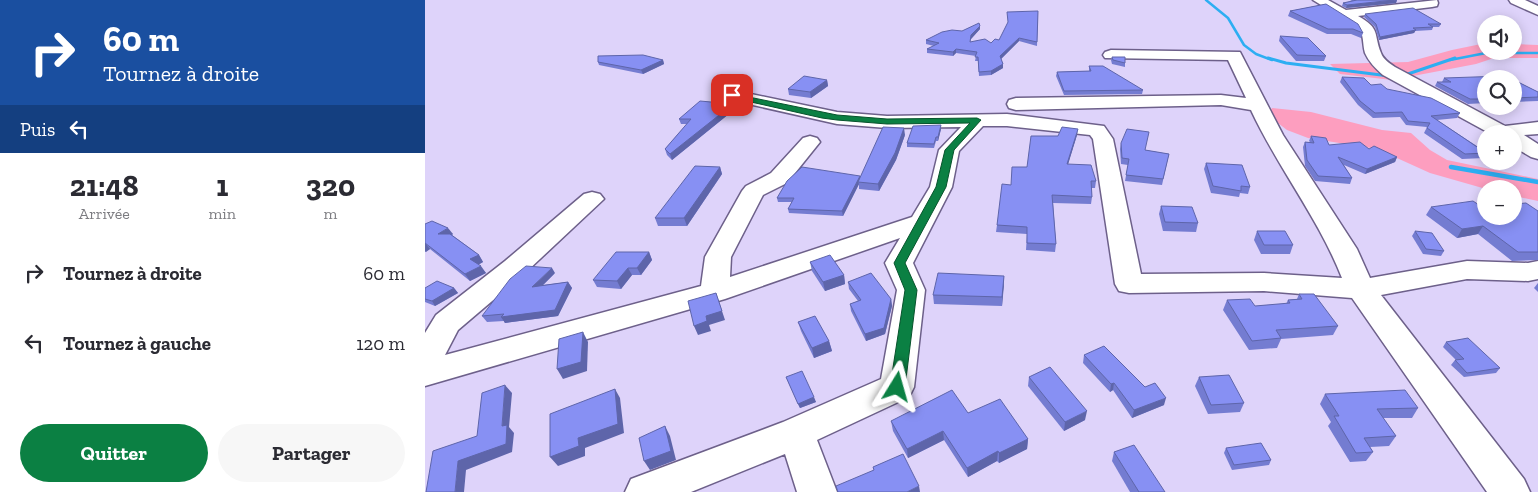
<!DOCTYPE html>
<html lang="fr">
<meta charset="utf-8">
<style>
body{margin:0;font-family:"Zilla Slab",serif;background:#f7f7f7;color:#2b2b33;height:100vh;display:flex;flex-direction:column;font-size:19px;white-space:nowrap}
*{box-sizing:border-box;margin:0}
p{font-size:16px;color:#7c7c81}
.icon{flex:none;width:28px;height:28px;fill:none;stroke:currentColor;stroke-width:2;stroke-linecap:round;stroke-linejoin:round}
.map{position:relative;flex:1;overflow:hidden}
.panel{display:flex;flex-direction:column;background:#fff;width:425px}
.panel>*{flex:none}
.banner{background:#1a4fa0;color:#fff;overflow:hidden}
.fabs{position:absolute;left:1052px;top:15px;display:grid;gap:10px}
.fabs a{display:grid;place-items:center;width:45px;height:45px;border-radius:50%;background:#fff;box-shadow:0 2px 12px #0003;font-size:25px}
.pin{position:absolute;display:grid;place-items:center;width:42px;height:42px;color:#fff;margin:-21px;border-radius:10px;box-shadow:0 2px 8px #0006}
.me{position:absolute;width:55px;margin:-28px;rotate:8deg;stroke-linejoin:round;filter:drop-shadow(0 0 4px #0008)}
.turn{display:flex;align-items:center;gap:18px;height:105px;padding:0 20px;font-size:22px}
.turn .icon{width:65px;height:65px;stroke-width:2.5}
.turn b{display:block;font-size:35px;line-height:42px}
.then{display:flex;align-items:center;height:48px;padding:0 20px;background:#0003;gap:10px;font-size:19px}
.eta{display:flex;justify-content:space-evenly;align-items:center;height:85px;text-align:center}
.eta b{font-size:30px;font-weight:800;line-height:35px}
.primary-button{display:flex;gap:10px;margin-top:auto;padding:10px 20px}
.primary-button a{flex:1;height:58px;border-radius:30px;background:#0b8043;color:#fff;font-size:20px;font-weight:800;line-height:58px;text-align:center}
.primary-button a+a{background:#f7f7f7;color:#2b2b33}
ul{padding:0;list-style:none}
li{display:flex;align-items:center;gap:15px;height:70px;padding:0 20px}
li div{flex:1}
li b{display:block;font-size:19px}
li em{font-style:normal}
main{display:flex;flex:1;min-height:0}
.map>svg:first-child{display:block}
.green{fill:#fd9ebf}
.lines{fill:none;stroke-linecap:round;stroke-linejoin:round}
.stream-far2{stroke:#2daef2;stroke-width:2.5}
.stream-far1{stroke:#2daef2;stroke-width:3}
.stream{stroke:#2daef2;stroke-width:4.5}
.minor-casing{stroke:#6d608a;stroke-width:3}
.minor{fill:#fff;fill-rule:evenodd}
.wall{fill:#747cd1}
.shaded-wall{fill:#5e65aa}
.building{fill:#8790f3;stroke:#5e65aa}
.route{fill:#0b8043;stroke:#07532c}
</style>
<main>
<section class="panel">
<div class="banner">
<div class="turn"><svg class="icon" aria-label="right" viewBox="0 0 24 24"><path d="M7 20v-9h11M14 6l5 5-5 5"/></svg><div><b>60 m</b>Tournez à droite</div></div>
<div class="then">Puis<svg class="icon" aria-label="left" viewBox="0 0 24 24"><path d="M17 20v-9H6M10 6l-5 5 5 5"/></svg></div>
</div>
<div class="eta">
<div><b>21:48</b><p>Arrivée</p></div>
<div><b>1</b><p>min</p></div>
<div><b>320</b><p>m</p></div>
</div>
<ul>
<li><svg class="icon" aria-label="right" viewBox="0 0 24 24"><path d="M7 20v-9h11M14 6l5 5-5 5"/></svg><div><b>Tournez à droite</b></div><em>60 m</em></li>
<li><svg class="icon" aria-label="left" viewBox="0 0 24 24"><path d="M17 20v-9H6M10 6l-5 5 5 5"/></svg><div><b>Tournez à gauche</b></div><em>120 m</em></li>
</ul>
<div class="primary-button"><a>Quitter</a><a>Partager</a></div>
</section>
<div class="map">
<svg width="1113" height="492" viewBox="0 0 1113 492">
<rect width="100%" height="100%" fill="#ded3fa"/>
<!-- green -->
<g class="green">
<polygon points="1061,43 1061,51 1089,51 1089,44 1113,45 1113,58 1069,58 1051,64 967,80 915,74 905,64 983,62 1027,50"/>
<polygon points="847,108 886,112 957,130 986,133 1005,150 1022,160 1113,179 1113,201 1089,196 1089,189 1061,189 1005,173 952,149 883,138 862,130 849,120 845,112"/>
</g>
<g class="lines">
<!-- stream-far2 -->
<g class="stream-far2">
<polyline points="781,0 803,18 819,45 831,54 847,60"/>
<polyline points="1025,60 1061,53 1113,53"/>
</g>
<!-- stream-far1 -->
<g class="stream-far1">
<polyline points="843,58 861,63 964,76"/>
<polyline points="977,76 1030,58"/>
</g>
<!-- stream -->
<polyline class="stream" points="1026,167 1113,182"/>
<!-- minor casing -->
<g class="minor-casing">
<g id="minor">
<path d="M888 0H903L921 10 1012 0 1013 3 1012 6 1007 7 933 16C956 29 948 33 956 53 958 59 964 63 970 67L1080 126 1113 122V134L1099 135 1113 144V159L1106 157 1089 147V134H1066L958 75C951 69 944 62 940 53 937 43 940 35 932 27Z"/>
<polygon points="1084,0 1100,0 1113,6 1113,15 1086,3"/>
<path d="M686 50 815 52 858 135 932 249 945 278 1042 261 1103 263 1113 261V279L1103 281 1042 279 956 295 1099 479 1105 492H1062L927 298 839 291 704 293 694 291 690 284 668 139 665 135 582 126H558L534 151 527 187 488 263 500 290 489 387 484 397 392 440 412 492H372L360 454 266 492H200L206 479 358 422 456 379 472 290 460 263 475 238 300 299 0 386V333L11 315 80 261 159 194 167 192 175 194 179 199 100 273 33 330 20 355 276 286 280 257 317 191 321 186 346 173 378 138 385 136 392 138 395 142 362 183 338 195 306 257 305 277 487 217 505 187 514 150 536 127 462 128 412 124 301 99 298 95 301 91 307 90 412 112 462 116 582 114 679 126 688 139 716 274 839 273 917 278C894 219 853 168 826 110L796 105 591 110 584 108 582 104 584 100 591 98 796 95 821 98 803 60 680 58 678 55 680 52Z"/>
</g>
</g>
<!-- minor -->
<use href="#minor" class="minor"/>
</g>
<!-- wall -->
<g class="wall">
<polygon points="925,0 972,0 971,3 921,8 917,6 918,3 927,1"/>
<polygon points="901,4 938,33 936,38 926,34 902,34 863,16 865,11"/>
<polygon points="613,11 612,46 594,41 576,59 578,64 578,68 566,75 554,76 553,61 550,61 551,56 531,53 528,56 502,53 502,49 509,46 501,44 501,40 537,31 555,29 546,39 545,42 566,43 574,40"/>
<polygon points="940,14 1016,24 1014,27 1008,27 1007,30 990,31 989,33 954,40 950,27 939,17"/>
<polygon points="855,36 901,56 899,61 871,61 854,41"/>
<polygon points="687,57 700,63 700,67 687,64 686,60"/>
<polygon points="238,60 239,64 218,74 174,65 173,62"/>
<polygon points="664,66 718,90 717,94 639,95 631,76 632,72 664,71"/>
<polygon points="917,77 962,89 1035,113 1032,118 1012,120 1061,152 1061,154 1059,158 1037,159 999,133 1002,127 981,125 975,117 948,118 933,105 915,82"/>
<polygon points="1019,78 1061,79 1061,103 1043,104 1010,86 1012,82 1017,82"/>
<polygon points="402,80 403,86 386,98 364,95 363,89"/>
<polygon points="1089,80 1113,92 1113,101 1089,102"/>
<polygon points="308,104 310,109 247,160 242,155 240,149 262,124 256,124 254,119"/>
<polygon points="516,129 513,141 511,141 509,148 482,147 482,143"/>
<polygon points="480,135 471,160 454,191 434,189 434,184 418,216 364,213 363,209 367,202 353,202 352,198 435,177"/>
<polygon points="652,135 643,164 671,181 670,188 666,188 667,197 666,204 628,203 631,244 630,252 601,250 602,234 571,232 572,225 586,185 602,167 633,136"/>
<polygon points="886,136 904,145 944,149 972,157 970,162 940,174 919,165 927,178 925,184 890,181 880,166 878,147 880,142 885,142 884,141"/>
<polygon points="696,143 720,150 744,154 737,185 700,181 703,165 696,164 695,149"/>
<polygon points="781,163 825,187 823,194 815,193 814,197 786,193 779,169"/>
<polygon points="295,167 297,174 262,226 233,226 230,218"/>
<polygon points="736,206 773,223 771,232 738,231 734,214"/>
<polygon points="1006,207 1057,207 1113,211 1113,260 1087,261 1053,234 1032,238 1001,215"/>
<polygon points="0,224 28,234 27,235 54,255 58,262 53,265 61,273 45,281 5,249 0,252"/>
<polygon points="832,231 868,245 865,254 836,254 829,240"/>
<polygon points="990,231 1019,251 1016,256 998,254 987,236"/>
<polygon points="224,252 227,260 216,275 207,275 196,289 172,287 168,280"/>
<polygon points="385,262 419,275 420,284 400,291 387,271"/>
<polygon points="130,273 118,285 143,282 147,288 133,316 80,323 79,321 62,322 57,316"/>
<polygon points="579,276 577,306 509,304 508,295"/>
<polygon points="423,282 466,299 467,306 460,334 441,341 426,311 425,304 433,301 424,289"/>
<polygon points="1113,283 1113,292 1109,288"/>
<polygon points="0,288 29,288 33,293 10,306 0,302"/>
<polygon points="874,294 913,326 908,335 856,339 852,348 824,350 798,310 802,300 830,306 861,304 863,300 872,299"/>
<polygon points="373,322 404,341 407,351 389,358 376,331"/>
<polygon points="1021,342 1075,368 1071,373 1039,377 1026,365 1030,360 1031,360 1018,347"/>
<polygon points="659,355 720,387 739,405 707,418 688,390 685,392 658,363"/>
<polygon points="361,377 391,402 375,408"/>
<polygon points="604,377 660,420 639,431 603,386"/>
<polygon points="774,377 819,403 815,412 783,414 770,386"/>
<polygon points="900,394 993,408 987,418 958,418 971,436 964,446 945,447 948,452 941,461 925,462 903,426 906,422 895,404"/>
<polygon points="543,413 603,439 602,449 574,463 572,461 543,477 519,440 483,458 468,431 466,421"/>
<polygon points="801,448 846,460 844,465 807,470 799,453"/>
<polygon points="689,452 740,492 705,492 687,461"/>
</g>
<!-- shaded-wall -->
<g class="shaded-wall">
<polygon points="972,0 971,3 921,8 922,5"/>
<polygon points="555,26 555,29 546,39 546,35"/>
<polygon points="991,30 989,33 954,40 955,37"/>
<polygon points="594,38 594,41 575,60 575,56"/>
<polygon points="531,49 531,53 528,56 528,52"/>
<polygon points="238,60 239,64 218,74 216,70"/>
<polygon points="578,64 578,68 566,75 566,71"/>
<polygon points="402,80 403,86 386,98 385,92"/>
<polygon points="308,104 310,109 247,160 245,154"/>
<polygon points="516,125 516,129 513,141 513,137"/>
<polygon points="479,128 480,135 471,160 454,191 453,184"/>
<polygon points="653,129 652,135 641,171 642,164"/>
<polygon points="972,157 970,162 940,174 942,169"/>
<polygon points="295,167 297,174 262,226 259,218"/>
<polygon points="435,176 436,180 433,182 434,184 418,216 417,211"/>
<polygon points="1058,226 1053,234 1032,238 1037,229"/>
<polygon points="23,228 28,234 18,241 13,234"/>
<polygon points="0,243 5,249 1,252 0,251"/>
<polygon points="224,252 227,260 216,275 212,268"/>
<polygon points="54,255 58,262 49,267 45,259"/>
<polygon points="56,266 61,273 45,281 40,274"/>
<polygon points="127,268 130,273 111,292 107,287"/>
<polygon points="203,268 207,275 196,289 192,281"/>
<polygon points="419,275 420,284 400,291 398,282"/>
<polygon points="579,276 579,285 577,306 577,297"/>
<polygon points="143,282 147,288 133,316 80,323 76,317"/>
<polygon points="29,288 33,293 10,306 7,301"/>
<polygon points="291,293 300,320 284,325 286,331 273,335 269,326 281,316"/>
<polygon points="466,299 467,306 460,334 441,341 440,334"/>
<polygon points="158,332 163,342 162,371 138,379 132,369"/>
<polygon points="404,341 407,351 389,358 387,348"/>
<polygon points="689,383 688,390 685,392 686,384"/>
<polygon points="80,385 87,393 84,427 89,433 87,452 41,470 39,492 30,492 33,461 77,426"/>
<polygon points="190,389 195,398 199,433 160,448 160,456 133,466 125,457 153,438"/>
<polygon points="389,397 391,402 375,408 373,404"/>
<polygon points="741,398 739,405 707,418 709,410"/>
<polygon points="662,411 660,420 639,431 640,422"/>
<polygon points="240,426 245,436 251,460 225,470 219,461"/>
<polygon points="518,431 519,440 483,458 482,449"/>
<polygon points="603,439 602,449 574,463 574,453"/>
<polygon points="573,451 572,461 543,477 542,468"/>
<polygon points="494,486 495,492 482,492"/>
</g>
<!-- building -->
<g class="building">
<polygon points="932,0 969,0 922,5 918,3"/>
<polygon points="901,4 933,24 938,33 928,29 903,29 865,11"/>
<polygon points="988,8 1016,24 1003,24 1008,27 988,28 991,30 955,37 951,24 940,14"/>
<polygon points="613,11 612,42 594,38 575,56 578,64 566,71 554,72 553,57 550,57 552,52 531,49 528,52 502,49 514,43 501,40 517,32 527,30 537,31 554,23 555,26 546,35 545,42 560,39 566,43 570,39 574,40 583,22 582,12"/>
<polygon points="855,36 883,38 901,56 872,55"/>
<polygon points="218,55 238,60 216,70 173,62 173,56"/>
<polygon points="687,57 700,57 700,63 688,60"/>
<polygon points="664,66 678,66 718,90 639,91 632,72 666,71"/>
<polygon points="379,76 402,80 385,92 363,89"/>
<polygon points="1079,76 1086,79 1061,79 1061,99 1045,99 1012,82 1026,82 1019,78"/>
<polygon points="917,77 939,78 946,85 956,84 962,89 1006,98 1035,113 1006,116 1061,153 1040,154 1002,128 1005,123 983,121 977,112 950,113 935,101"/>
<polygon points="1089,80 1113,92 1113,97 1089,98"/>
<polygon points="275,101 308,104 245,154 240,149 266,119 254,119"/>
<polygon points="516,125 513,137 511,137 509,144 482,143 488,126"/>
<polygon points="458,127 479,128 470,153 453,184 433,182"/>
<polygon points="637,127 653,129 642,164 666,165 671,181 666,181 667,197 627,195 631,244 602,243 602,227 572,225 577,184 586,185 587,167 602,167 606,136 633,136"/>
<polygon points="702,129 724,132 720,150 744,154 738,179 701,175 704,159 697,158 696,143"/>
<polygon points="886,136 901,138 904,145 935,142 944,149 949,146 972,157 942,169 913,157 927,178 893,176 882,160 880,142 889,143"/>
<polygon points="781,163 817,165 825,187 816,186 816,191 788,186"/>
<polygon points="270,166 295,167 259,218 230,218"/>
<polygon points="377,167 435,176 417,211 363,209 369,198 352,198 362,181"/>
<polygon points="1048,201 1057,207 1061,207 1061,216 1089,216 1089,204 1101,203 1113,211 1113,252 1093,252 1058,226 1037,229 1006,207"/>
<polygon points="736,206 767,207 773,223 740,222"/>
<polygon points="7,221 23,228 13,234 25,234 54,255 45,259 56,266 40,274 0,243 0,224"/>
<polygon points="832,231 860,231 868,245 839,245"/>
<polygon points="990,231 1007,233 1019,251 1001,249"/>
<polygon points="191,252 224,252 212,268 203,268 192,281 168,280"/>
<polygon points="405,255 419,275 398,282 385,262"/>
<polygon points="101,266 127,268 107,287 143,282 130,310 76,317 79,314 57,316 85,279"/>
<polygon points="446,273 466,299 459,328 440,334 425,304 436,300 423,282"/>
<polygon points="513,273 579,276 577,297 508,295"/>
<polygon points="12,281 29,288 7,301 0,299 0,288"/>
<polygon points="291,293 297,311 281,316 282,321 269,326 263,301"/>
<polygon points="874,294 889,294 913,326 851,330 856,338 827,341 802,300 825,299 830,306 865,303 863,300 877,299"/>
<polygon points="390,316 404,341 387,348 373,322"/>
<polygon points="158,332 156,362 132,369 134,339"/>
<polygon points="1043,338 1075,368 1042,373 1030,360 1039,359 1021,342"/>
<polygon points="679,346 720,387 730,383 741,398 709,410 689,383 686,384 659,355"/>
<polygon points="625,367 662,411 640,422 604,377"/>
<polygon points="377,371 389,397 373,404 361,377"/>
<polygon points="804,375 819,403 786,405 774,377"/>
<polygon points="80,385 77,426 82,425 81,444 33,461 30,492 1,492 8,451 52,436 57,393"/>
<polygon points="190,389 193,424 153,438 154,446 125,457 125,414"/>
<polygon points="527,390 543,413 575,399 603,439 574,453 573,451 542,468 518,431 482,449 466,421"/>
<polygon points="980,390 993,408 952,409 971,436 939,438 948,452 931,453 909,416 914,416 900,394"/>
<polygon points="240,426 246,451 219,461 214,438"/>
<polygon points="836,443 846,460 809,465 801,448"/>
<polygon points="709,445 740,492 714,492 689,452"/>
<polygon points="478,454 494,486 482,492 413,492 411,486 449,470 448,467"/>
</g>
<!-- route -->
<polygon class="route" points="304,93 412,115 462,119 552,118 556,120 529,150 521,187 480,263 492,290 480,387 478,391 472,393 467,391 465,387 480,290 469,263 511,187 520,150 545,123 462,124 412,120 397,118 304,97"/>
</svg>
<div class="fabs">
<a><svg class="icon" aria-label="sound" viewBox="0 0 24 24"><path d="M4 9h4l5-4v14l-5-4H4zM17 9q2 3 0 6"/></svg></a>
<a><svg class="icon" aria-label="search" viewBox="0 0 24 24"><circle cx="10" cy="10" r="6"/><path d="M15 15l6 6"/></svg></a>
<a>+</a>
<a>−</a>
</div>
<div class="pin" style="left:307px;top:95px;background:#d93025"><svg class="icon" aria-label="arrive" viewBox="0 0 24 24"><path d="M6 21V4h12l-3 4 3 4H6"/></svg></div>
<svg class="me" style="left:472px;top:387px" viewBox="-20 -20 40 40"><path d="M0-17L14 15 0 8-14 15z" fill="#0b8043" stroke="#fff" stroke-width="4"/></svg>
</div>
</main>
